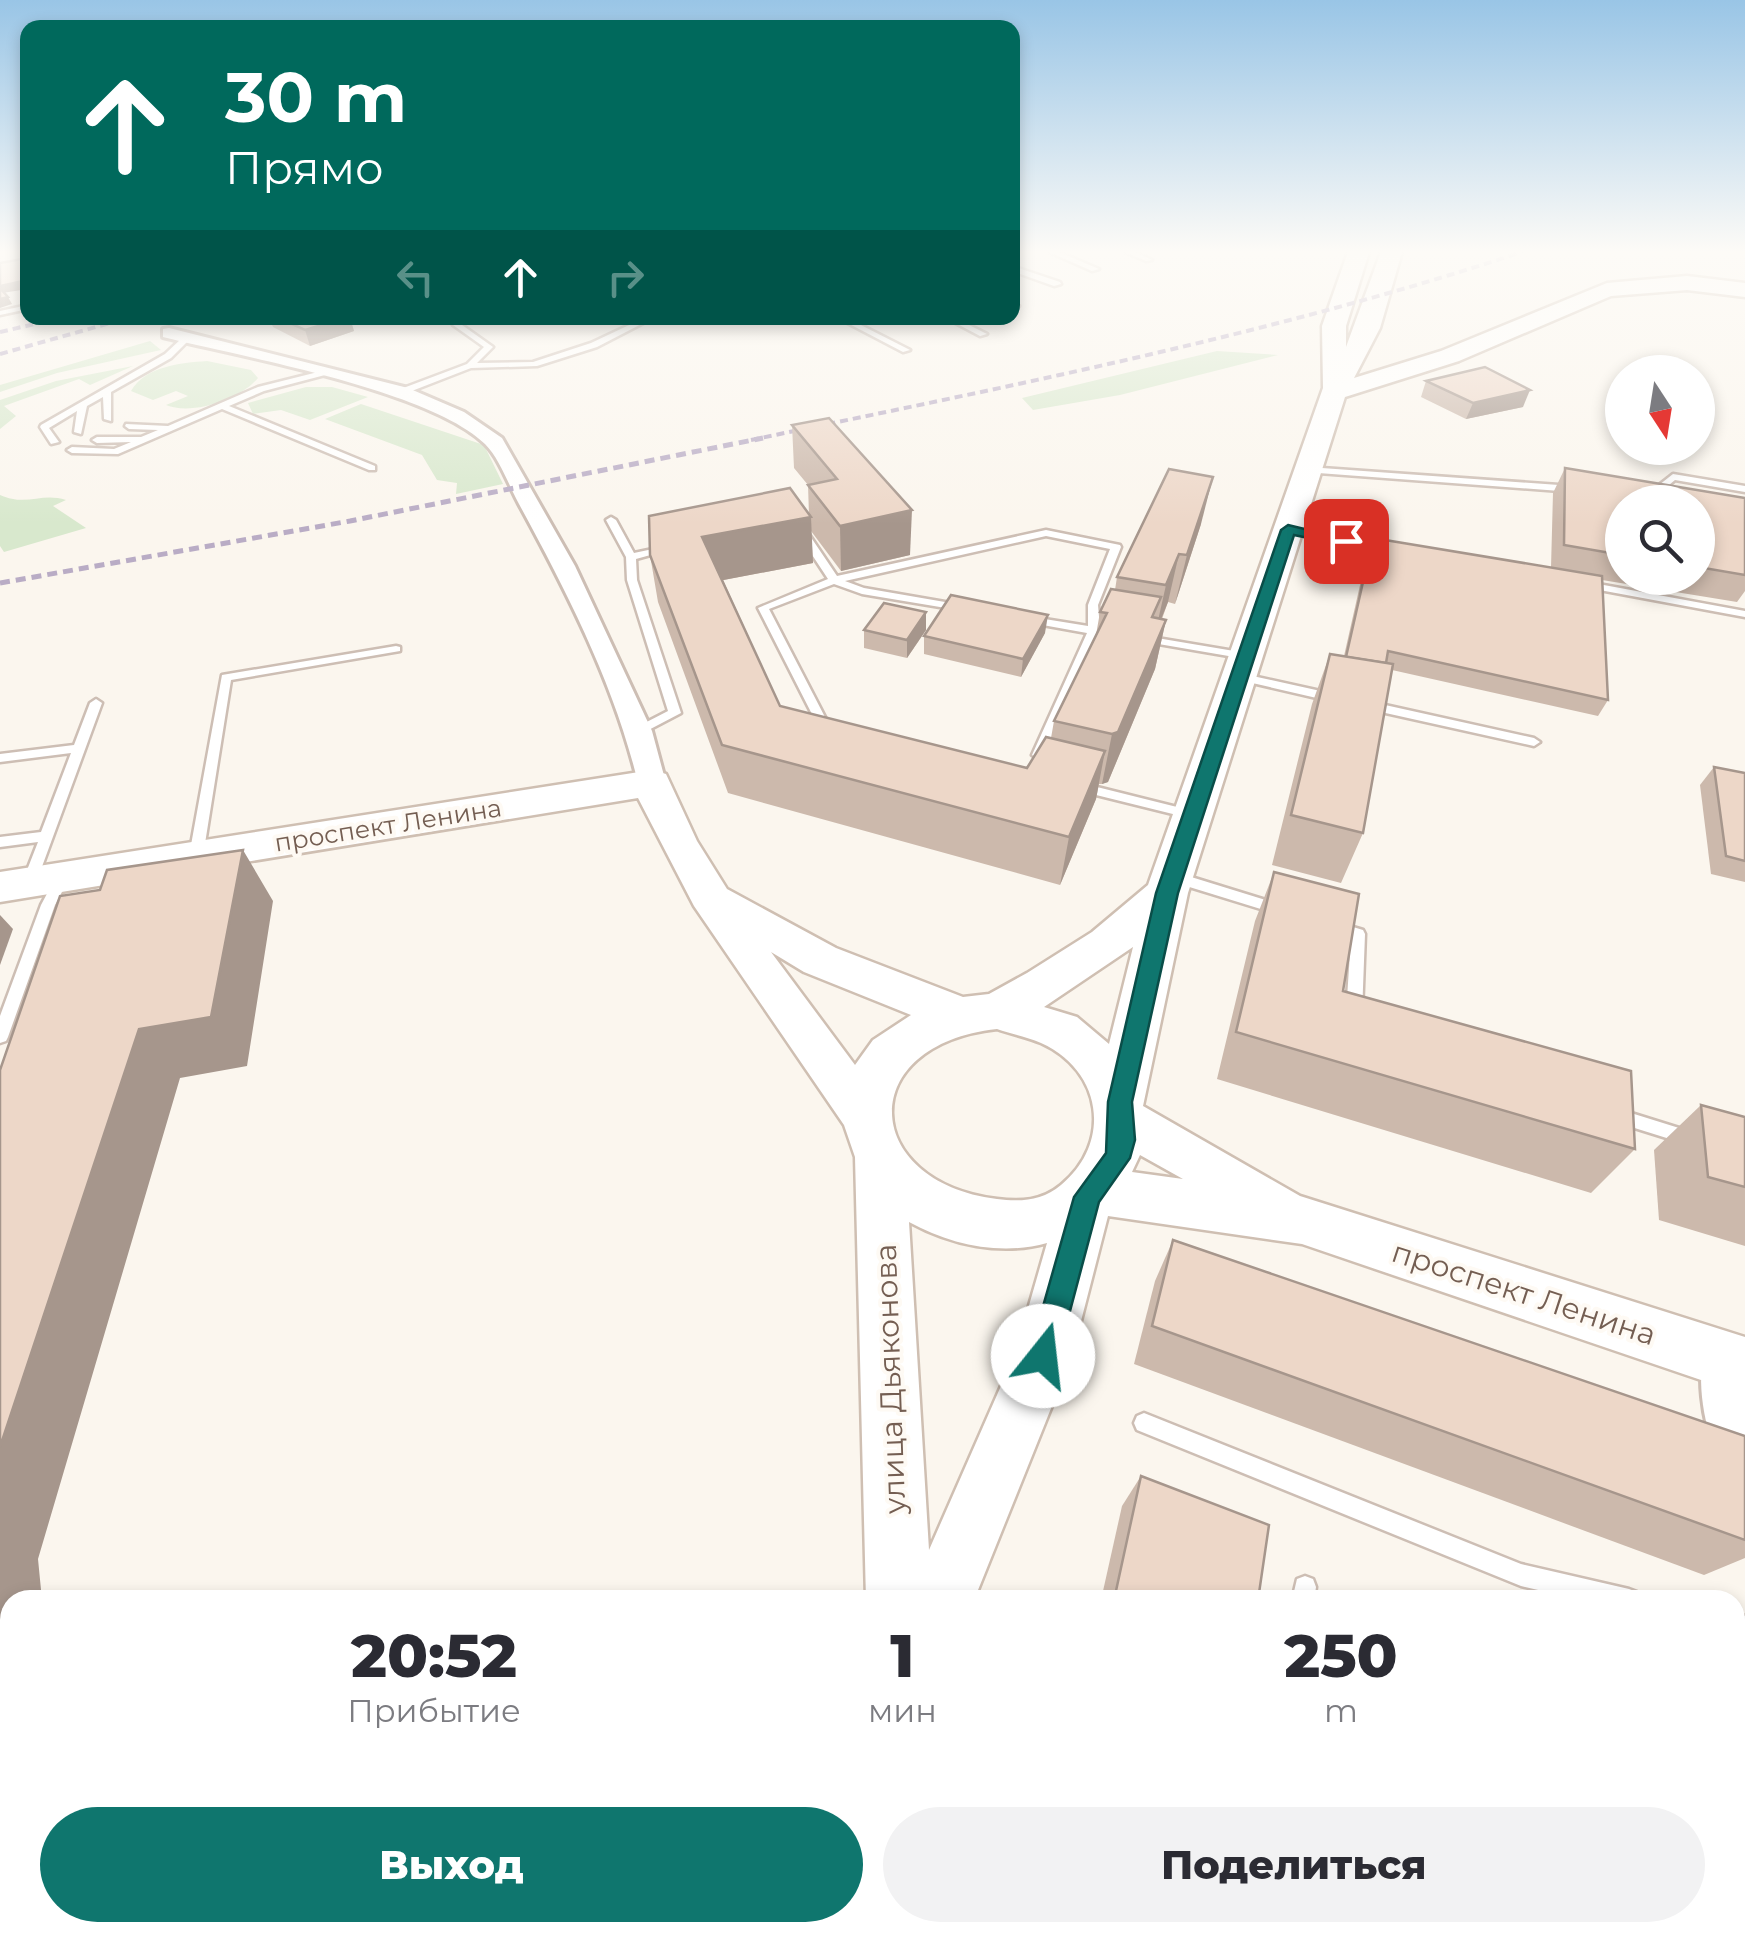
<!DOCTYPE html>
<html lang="ru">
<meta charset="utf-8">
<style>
body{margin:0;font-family:Montserrat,sans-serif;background:#f2f2f3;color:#2b2b33;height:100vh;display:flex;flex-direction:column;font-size:38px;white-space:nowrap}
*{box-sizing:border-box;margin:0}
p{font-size:32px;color:#7c7c81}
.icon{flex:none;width:55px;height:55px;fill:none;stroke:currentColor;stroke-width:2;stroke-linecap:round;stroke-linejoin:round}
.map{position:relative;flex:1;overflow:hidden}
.sheet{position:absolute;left:0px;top:1590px;width:1745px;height:352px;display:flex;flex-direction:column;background:#fff;border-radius:30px 30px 0 0;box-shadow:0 5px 15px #0003}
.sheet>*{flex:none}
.guide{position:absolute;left:20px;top:20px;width:1000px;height:305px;border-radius:20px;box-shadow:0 5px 15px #0003;background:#00695c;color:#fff;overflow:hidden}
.needle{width:65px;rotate:168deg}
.buttons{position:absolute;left:1605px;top:355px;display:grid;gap:20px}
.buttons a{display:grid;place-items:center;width:110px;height:110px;border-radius:50%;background:#fff;box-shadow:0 5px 15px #0003;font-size:50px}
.pin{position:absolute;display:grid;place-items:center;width:85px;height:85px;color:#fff;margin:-42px;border-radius:20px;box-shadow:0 5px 15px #0006}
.me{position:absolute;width:110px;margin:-55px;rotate:16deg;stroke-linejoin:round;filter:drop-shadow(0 0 8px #0008)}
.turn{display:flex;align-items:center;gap:35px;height:210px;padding:0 40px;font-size:45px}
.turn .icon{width:130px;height:130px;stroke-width:2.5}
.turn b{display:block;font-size:70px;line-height:85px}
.lanes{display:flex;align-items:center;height:95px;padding:0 40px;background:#0003;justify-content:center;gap:50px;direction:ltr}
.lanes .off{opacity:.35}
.eta{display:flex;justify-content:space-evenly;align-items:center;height:170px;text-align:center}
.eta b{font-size:60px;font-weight:800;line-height:70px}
.primary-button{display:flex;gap:20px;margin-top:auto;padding:20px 40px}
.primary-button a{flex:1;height:115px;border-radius:60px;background:#0f766e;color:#fff;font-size:40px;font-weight:800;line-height:115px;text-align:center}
.primary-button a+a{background:#f2f2f3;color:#2b2b33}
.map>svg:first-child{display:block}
.green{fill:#d8e8cd}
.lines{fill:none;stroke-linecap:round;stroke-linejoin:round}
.lane-casing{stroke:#cdbeb4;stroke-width:5}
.street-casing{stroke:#cdbeb4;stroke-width:6}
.secondary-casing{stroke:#cfbfb2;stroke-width:5}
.lane{fill:#fff;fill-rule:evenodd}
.street{fill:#fff;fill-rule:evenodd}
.secondary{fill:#fff;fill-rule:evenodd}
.rail-far1{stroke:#b9acc5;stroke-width:4;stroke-dasharray:8 5;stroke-linecap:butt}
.rail{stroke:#b9acc5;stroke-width:5;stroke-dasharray:10 6;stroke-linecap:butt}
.wall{fill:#ccb9ac;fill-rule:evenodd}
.shaded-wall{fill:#a6968c}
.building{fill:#edd7c8;stroke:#a6968c;stroke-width:2.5}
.route{fill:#0f766e;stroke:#0a4d48;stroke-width:2.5}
.labels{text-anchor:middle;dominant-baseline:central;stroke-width:8;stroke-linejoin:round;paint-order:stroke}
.street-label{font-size:25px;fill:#745e52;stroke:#fefaf4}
.near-street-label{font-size:30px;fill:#745e52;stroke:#fefaf4}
</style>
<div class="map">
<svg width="1745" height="1942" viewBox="0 0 1745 1942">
<rect width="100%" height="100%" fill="#fbf6ee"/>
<!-- green -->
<g class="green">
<polygon points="150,341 161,350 57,373 0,392 0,385"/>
<polygon points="1217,351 1278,355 1120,395 1033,410 1022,398"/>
<path d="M207 361 251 370 258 378C241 399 192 416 166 405L188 396 176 391 153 400 131 391C146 366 180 363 207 361Z"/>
<polygon points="133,366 90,385 79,379 4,406 16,416 0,429 0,400 56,381"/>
<polygon points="306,387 332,387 368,397 310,420 281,410 253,414 248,403"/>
<polygon points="361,404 484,445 503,484 456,494 457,483 437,480 422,455 325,419"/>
<path d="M0 495C27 507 41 492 66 500L53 506 86 528 4 552 0 546Z"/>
</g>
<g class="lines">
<!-- lane casing -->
<g class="lane-casing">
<g id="lane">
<polygon points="1049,252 1059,252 1099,269 1092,271"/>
<polygon points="1125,252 1135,252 1152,260 1146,261"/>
<polygon points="1012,266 1060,282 1061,284 1054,286 1012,271"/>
<polygon points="1012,303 1019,306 1012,308"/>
<polygon points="28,305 28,309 0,315 0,311"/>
<polygon points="464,318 473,318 462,325 493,347 477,363 533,362 591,343 644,318 653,318 597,347 537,366 471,368 404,394 398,394 398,390 467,364 484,347 453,325"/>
<polygon points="838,318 847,318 910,350 903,352"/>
<polygon points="946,318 955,318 987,334 980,336"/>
<polygon points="182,338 189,340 171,358 111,392 111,421 104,419 103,397 87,406 81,434 74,432 77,411 49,428 59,442 51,444 40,427 41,425 165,354"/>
<polygon points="322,371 326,373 325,375 264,391 229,406 375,466 375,470 369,470 222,409 118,454 72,453 67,450 72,447 114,449 131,442 97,443 92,440 97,437 141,437 158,430 129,429 125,426 126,424 168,426 258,387"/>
<polygon points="1308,467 1573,486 1578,489 1573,492 1305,472 1305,468"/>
<polygon points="1673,474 1745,486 1745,492 1675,480 1651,500 1645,500 1645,496"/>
<polygon points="611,517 616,520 634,553 667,546 672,549 636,559 637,580 681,713 639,735 635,734 635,728 668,711 627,580 626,557 606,520"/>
<polygon points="1289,526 1388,546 1393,549 1388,552 1285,531 1284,529"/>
<polygon points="802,529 806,530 837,576 1046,530 1120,545 1121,547 1098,605 1100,628 1108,632 1106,634 1098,635 1042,758 1038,759 1032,755 1087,633 1026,622 1020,619 1026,616 1088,626 1088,605 1110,549 1046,536 845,581 864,588 968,606 969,608 964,611 862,594 834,584 769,609 827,721 836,725 830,729 819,727 817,724 758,608 828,579 797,532"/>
<polygon points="1582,581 1745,611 1745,617 1578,586 1578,582"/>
<polygon points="1145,636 1246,653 1252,656 1246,659 1141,641 1141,637"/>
<polygon points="396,646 400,647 400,651 231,680 203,856 201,859 191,859 189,856 222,675"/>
<polygon points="1239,673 1334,694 1340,698 1334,702 1235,679 1233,677"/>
<polygon points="96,699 102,703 36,883 34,887 24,887 22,883 38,842 0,847 0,837 41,832 71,753 0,762 0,754 74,745 90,703"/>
<polygon points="1367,701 1534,738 1540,742 1534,746 1363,708 1363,702"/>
<polygon points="1081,783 1193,811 1200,815 1193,819 1076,790 1075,787"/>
<polygon points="63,872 70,877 55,905 8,1037 6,1041 0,1043 0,1016 41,905 58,873"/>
<polygon points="1175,872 1282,905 1284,909 1277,914 1170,881 1168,877"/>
<polygon points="1333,921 1363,930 1365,934 1362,1014 1359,1018 1349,1018 1346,1014 1351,937 1328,930 1326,926"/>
<polygon points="1615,1108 1695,1133 1697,1138 1695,1143 1689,1145 1609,1120 1607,1115 1609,1110"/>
<polygon points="1144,1413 1521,1564 1629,1589 1637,1592 1640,1600 1582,1600 1521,1586 1137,1430 1134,1423 1137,1416"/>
<polygon points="1305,1576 1313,1579 1316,1587 1314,1600 1292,1600 1297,1579"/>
<polygon points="1735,1613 1745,1616 1745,1638 1735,1635"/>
<polygon points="1249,1932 1275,1932 1273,1942 1247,1942"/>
</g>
</g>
<!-- street casing -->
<g class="street-casing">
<g id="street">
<path d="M169 328 408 388 464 412 502 438 575 566 652 731 666 783 662 790 652 792 638 783C615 686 567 592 519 504 509 486 500 459 485 444 430 390 243 357 163 337V329Z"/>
<path d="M1722 1337 1737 1343 1745 1376V1451L1730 1457 1715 1450C1703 1422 1695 1372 1707 1343Z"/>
</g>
</g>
<!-- secondary casing -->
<g class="secondary-casing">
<g id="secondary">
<path d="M1348 252H1369L1346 326V347L1381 252H1402L1380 328 1354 378 1441 351 1607 283 1687 276 1745 283V297L1687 290 1611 296 1459 361 1345 397 1188 893 1143 1106 1300 1196 1745 1337V1395L1302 1244 1108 1216 1072 1356 974 1600H866L855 1157 844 1125 694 906 638 798 0 902V872L652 770 666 774 697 841 727 889 836 948 963 997 989 994 1027 973 1092 932 1148 885 1323 388 1322 326ZM1133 947 1109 1044 1077 1017 1044 1007ZM771 952 804 972 911 1015 873 1040 855 1065ZM997 1029C1011 1034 1027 1037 1041 1043 1103 1071 1112 1143 1061 1185 1042 1201 1020 1202 997 1199 861 1182 853 1045 997 1029ZM1140 1155 1183 1179 1132 1172ZM909 1222C951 1245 1001 1256 1047 1243L1015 1354 929 1550Z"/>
<polygon points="783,1932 861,1932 858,1942 780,1942"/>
</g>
</g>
<!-- lane -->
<use href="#lane" class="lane"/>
<!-- street -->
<use href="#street" class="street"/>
<!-- secondary -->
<use href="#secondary" class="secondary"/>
<!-- rail-far1 -->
<g class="rail-far1">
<polyline points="0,332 61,318"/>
<polyline points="0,354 128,318"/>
<path d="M751 440C1010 386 1271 335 1522 252"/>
</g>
<!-- rail -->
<polyline class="rail" points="0,583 350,521 763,438"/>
</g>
<!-- wall -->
<g class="wall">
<polygon points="269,318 350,318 354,331 310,346 273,327"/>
<polygon points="1426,381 1523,407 1466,419 1421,397"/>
<polygon points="792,425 910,555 841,571 811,531 813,563 723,580 780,706 1027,768 1051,738 1054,721 1096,635 1100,612 1115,590 1117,577 1201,524 1175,604 1168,602 1162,619 1166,620 1155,669 1108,782 1102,784 1099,784 1096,799 1060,885 728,793 658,602 650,555 809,515 808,485 794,468"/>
<path d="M1565 468 1745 498V591L1737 602 1602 580 1608 700 1598 716 1392 670 1363 833 1341 883 1272 865 1312 704 1330 654 1344 656 1367 554 1373 538 1551 568 1553 493ZM1622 502H1698V578H1622Z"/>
<polygon points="864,630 926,630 907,658 864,648"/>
<polygon points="1045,633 1021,677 924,654 924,636"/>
<polygon points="1714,767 1745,773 1745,882 1711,874 1700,785"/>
<polygon points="1274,872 1343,991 1635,1149 1591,1193 1217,1079 1255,921"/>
<polygon points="1701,1105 1745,1117 1745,1246 1659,1220 1654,1150"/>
<polygon points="1173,1240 1745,1436 1745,1558 1704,1575 1134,1364 1155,1281"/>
<polygon points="1141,1476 1258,1600 1101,1600 1122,1506"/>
<polygon points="1027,1932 1209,1932 1208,1942 1025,1942"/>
</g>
<!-- shaded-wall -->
<g class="shaded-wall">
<polygon points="28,280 28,289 2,293 0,289 0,286"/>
<polygon points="8,297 12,304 0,308 0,299"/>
<polygon points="345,318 350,318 354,331 310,346 305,330"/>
<polygon points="1530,390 1523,407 1466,419 1473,403"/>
<polygon points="1213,477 1201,524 1175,604 1187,555"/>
<polygon points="912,510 910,555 841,571 840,526"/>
<polygon points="811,517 813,563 708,583 702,537"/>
<polygon points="1179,554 1168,602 1155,634 1166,585"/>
<polygon points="926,612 926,630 907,658 907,640"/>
<polygon points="1048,615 1045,633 1021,677 1023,659"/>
<polygon points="1166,620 1155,669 1108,782 1102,784 1112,734"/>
<polygon points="1105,751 1096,799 1060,885 1069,837"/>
<polygon points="243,850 273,901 247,1066 180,1078 38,1559 42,1600 10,1600 10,1825 0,1820 0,1447 139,1029"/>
<polygon points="0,915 13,929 0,965"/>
<polygon points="215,1932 276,1932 294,1942 233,1942"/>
</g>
<!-- building -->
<g class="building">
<polygon points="28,252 28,280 0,286 0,263 27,258"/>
<polygon points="0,288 8,297 0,299"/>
<polygon points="279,318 345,318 305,330"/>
<polygon points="1485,367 1530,390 1473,403 1426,381"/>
<polygon points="829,418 912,510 840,526 808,485 837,479 792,425"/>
<polygon points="1565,468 1745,498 1745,575 1698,567 1698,502 1622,502 1622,555 1564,545"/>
<polygon points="1169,469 1213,477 1187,555 1179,554 1166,585 1117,577"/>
<polygon points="790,488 811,517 702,537 780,706 1027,768 1046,737 1105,751 1069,837 722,745 650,555 649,516"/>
<polygon points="1373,538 1602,576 1608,700 1388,651 1386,663 1346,657"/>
<polygon points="1111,589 1161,597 1152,617 1166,620 1118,732 1112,734 1054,721 1107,613 1100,612"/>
<polygon points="951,595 1048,615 1023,659 924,636"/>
<polygon points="884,603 926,612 907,640 864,630"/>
<polygon points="1330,654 1393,664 1363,833 1291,815"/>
<polygon points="1714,767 1745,773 1745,861 1726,856"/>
<polygon points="243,850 211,1017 139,1029 0,1447 0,1070 60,896 100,890 107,870"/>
<polygon points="1274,872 1359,894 1343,991 1631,1071 1635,1149 1236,1032"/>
<polygon points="1701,1105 1745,1117 1745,1187 1708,1177"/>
<polygon points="1173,1240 1745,1436 1745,1540 1152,1326"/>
<polygon points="1141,1476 1269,1525 1258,1600 1114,1600"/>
<polygon points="0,1820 10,1825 10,1932 215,1932 233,1942 0,1942"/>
<polygon points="1041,1932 1209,1932 1208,1942 1039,1942"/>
</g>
<!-- sky -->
<linearGradient id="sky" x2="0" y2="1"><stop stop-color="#99c5e6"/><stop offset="0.48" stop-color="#fdfbf7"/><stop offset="1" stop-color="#fdfbf7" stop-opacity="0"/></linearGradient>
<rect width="1745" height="524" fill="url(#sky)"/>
<!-- route -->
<polygon class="route" points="1288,525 1354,541 1346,546 1294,535 1178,893 1132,1102 1135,1140 1130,1158 1099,1202 1058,1356 1054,1366 1043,1371 1033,1366 1029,1356 1074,1197 1106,1153 1108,1102 1156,893 1281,530"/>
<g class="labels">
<!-- street labels -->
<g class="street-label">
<text transform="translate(388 825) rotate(-9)">проспект Ленина</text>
</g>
<!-- near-street labels -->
<g class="near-street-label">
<text transform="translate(1524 1293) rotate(18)">проспект Ленина</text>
<text transform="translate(890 1379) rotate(-92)">улица Дьяконова</text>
</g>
</g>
</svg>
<div class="buttons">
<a><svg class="needle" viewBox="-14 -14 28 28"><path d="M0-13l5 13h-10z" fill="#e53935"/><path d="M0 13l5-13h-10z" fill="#7c7c81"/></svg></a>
<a><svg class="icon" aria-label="search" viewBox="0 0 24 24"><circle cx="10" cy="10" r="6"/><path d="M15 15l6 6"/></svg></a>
</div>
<div class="pin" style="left:1346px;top:541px;background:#d93025"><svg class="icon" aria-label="arrive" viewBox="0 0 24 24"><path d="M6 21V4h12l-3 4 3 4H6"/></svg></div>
<svg class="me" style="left:1043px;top:1356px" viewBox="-20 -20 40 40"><circle r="19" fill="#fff"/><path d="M0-13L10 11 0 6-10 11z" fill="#0f766e"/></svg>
<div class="guide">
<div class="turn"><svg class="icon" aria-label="ahead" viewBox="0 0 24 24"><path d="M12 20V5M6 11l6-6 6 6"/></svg><div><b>30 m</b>Прямо</div></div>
<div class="lanes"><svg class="icon off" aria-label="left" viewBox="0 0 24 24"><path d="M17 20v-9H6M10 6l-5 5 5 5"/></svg><svg class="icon" aria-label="ahead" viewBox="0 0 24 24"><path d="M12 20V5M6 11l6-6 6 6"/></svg><svg class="icon off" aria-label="right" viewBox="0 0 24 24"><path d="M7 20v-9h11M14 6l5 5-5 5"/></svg></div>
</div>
<section class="sheet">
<div class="eta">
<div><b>20:52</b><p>Прибытие</p></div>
<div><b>1</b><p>мин</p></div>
<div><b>250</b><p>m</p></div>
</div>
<div class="primary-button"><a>Выход</a><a>Поделиться</a></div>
</section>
</div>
